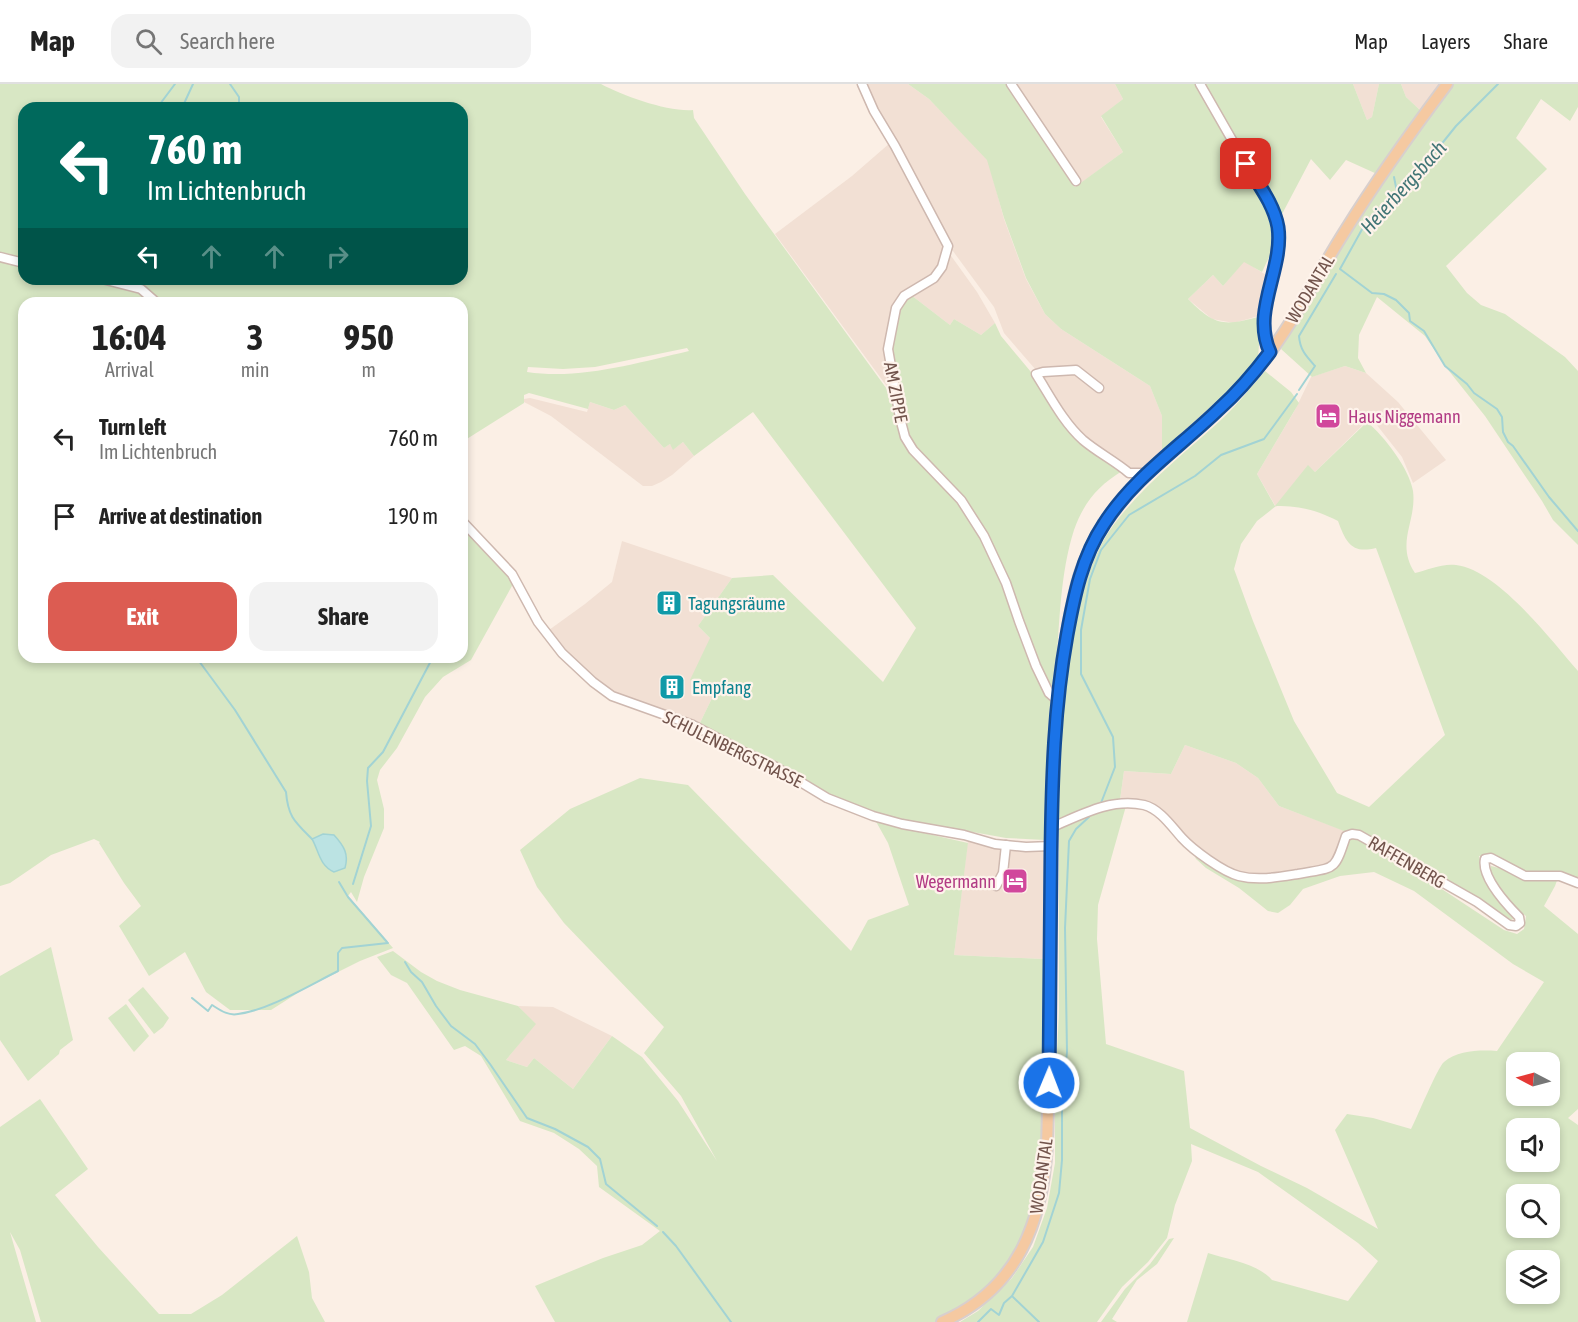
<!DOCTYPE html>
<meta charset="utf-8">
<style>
body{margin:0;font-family:"Asap Condensed",sans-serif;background:#f2f2f2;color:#222;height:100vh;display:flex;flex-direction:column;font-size:22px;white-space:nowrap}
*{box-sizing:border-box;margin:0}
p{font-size:20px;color:#767676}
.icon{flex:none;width:33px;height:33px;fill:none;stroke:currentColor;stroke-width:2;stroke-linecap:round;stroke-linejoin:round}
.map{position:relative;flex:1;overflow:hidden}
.panel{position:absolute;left:18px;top:213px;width:450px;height:366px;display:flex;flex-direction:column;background:#fff;border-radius:18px;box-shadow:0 3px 9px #0003}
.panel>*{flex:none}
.hud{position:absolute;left:18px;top:18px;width:450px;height:183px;border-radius:18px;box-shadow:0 3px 9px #0003;background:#00695c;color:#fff;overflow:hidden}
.needle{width:39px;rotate:276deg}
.controls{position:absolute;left:1506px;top:968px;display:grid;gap:12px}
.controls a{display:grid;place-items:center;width:54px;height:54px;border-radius:12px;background:#fff;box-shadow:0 3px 9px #0003;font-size:30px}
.pin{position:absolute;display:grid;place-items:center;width:51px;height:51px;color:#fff;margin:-26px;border-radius:12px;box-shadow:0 3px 9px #0006}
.me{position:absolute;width:66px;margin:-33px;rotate:1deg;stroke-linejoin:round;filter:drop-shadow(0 0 4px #0008)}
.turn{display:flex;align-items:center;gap:21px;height:126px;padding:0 30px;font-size:27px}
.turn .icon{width:78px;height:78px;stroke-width:2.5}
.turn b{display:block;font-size:42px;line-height:51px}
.lanes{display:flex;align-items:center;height:57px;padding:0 30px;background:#0003;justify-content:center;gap:30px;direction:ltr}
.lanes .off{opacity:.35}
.eta{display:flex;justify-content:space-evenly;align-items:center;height:102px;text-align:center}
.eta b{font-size:36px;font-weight:700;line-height:42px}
.button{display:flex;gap:12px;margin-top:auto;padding:12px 30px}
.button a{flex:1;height:69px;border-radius:18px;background:#dc5c52;color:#fff;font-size:24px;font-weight:700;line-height:69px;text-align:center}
.button a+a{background:#f2f2f2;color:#222}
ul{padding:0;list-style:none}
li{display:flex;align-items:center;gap:18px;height:78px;padding:0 30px}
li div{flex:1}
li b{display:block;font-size:22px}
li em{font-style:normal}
header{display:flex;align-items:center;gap:36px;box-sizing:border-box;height:84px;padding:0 30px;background:#fff;border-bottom:2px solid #e0e0e0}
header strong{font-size:28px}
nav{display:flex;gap:33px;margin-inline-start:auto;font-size:21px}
.search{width:420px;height:54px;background:#f2f2f2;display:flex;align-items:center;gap:15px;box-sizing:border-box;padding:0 21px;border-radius:18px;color:#767676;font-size:22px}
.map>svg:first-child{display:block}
.residential{fill:#f2e0d4}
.green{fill:#d8e7c4;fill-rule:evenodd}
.water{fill:#bbe3e3;stroke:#a2d3d4;stroke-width:1.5}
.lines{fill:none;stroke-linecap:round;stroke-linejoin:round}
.stream{stroke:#a2d3d4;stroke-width:2}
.minor-casing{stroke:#ceb8af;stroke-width:11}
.major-casing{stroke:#d8cfcd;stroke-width:14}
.minor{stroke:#fff;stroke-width:8}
.major{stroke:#f5c9a1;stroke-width:10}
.route-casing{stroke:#114b97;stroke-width:15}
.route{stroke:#1a73e8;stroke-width:10}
.labels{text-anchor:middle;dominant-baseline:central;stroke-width:4.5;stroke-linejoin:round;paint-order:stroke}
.street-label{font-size:18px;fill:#72544c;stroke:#fef3eb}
.hotel-label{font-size:18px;fill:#b23c85;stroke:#fef3eb;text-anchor:start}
.culture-label{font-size:18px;fill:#0d838f;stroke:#fef3eb;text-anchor:start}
.water-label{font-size:20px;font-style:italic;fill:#417576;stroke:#fef3eb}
</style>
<header>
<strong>Map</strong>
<div class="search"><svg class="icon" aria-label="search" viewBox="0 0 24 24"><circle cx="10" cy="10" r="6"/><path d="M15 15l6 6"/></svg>Search here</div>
<nav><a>Map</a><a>Layers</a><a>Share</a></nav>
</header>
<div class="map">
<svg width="1578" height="1238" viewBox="0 0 1578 1238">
<rect width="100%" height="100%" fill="#fbefe5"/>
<!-- residential -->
<g class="residential">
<polygon points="866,0 908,0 929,15 988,76 1004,135 1026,195 1045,230 1061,245 1150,302 1162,332 1162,369 1148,382 1130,387 1085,354 1072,341 1042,293 1004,249 994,223 950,163 921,102 877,25"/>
<polygon points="1014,0 1115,0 1123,15 1101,33 1123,68 1081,99"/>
<polygon points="1353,0 1379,0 1372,33 1367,36"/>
<polygon points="1401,0 1441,0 1421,27 1406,13"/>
<polygon points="890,59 943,161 936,187 923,199 913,205 894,312 775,150 852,92"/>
<polygon points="949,169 977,208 995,239 981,251 954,235 950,241 911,211 922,205"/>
<polygon points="1244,177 1266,191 1272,182 1262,231 1234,239 1212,235 1188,215 1213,191 1223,202"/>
<polygon points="1345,282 1366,289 1398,318 1446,376 1413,399 1402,373 1376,340 1369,335 1315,388 1308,382 1276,423 1257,390 1295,326 1311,293"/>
<polygon points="530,314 587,328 590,318 614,326 625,321 664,364 670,360 674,365 683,358 694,372 672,391 661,398 652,402 643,402 551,332 524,318 524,315"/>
<polygon points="622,457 732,494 698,542 710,554 712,614 699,641 609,607 563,566 549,546 585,520 612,498"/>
<polygon points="1185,661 1236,679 1258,694 1279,722 1348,748 1333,781 1274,793 1237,790 1198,766 1168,734 1120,716 1124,687 1171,690"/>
<polygon points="968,756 1045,766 1043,875 954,871"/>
<polygon points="518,922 553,923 612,952 573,1005 534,974 527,983 506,976 535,940"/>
</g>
<!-- green -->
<g class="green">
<path d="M0 0H601C623 12 668 28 693 26L694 34 745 110 897 319 889 265 897 227 911 211 950 241 954 235 981 251 995 239 1001 252 1036 294 1069 345 1122 387C1098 402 1084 418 1074 446 1060 490 1060 536 1056 582 1054 611 1050 640 1048 669 1047 698 1046 727 1045 756L1006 754 873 730 845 720 699 641 712 614 690 596 710 554 698 542 732 494 773 491 883 598 916 544 753 328 694 372 683 358 673 366 670 360 664 364 625 321 614 326 590 318 588 325 529 309 524 311V319L462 358V219H24V573H462V439L501 479 513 500 471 576 443 593 425 613 397 664 380 686 377 696 384 725V744L364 793 357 818 351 808 348 812 393 864 360 877 304 905 271 926H230L206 908 185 868 149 892 119 842 141 822 124 799 99 759 100 758 94 755 51 771 10 799 0 802ZM24 24H462V195H24ZM687 264 689 267C637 279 580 296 527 288L528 283 563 285 595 283Z"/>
<path d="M908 0H1007L1075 103 1123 68 1101 32 1123 15 1115 0H1197L1274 139 1271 169 1262 188 1244 178 1223 202 1213 191 1188 215C1216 243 1225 242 1261 232L1258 275 1229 310 1162 369V332L1150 302 1061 245 1045 230 1026 194 1004 134 987 76 929 15Z"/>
<polygon points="1204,0 1353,0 1367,36 1372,33 1379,0 1401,0 1406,13 1421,27 1377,90 1346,76 1330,96 1311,75 1281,132"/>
<polygon points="1454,0 1578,0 1578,23 1570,37 1541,15 1516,54 1547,85 1446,182 1467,209 1481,221 1505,230 1565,273 1578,287 1578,461 1553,436 1542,417 1485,332 1449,287 1425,252 1377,213 1359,251 1358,274 1366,289 1345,282 1312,293 1281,265 1357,139 1394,83"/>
<path d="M1265 287 1291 308 1299 319 1257 390 1275 422 1308 381 1315 388 1367 338C1384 352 1409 384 1413 407 1417 437 1395 459 1415 489 1427 486 1443 479 1456 481 1498 486 1551 556 1578 587V795C1558 783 1552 792 1532 789 1512 787 1502 768 1479 772L1487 799 1514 832 1512 836 1419 787 1402 783 1377 764 1367 752 1344 747 1279 722 1258 694 1236 679 1185 661 1171 690 1124 687 1120 716 1061 736 1058 734C1060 654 1065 512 1110 446 1140 403 1184 370 1222 335 1238 320 1251 303 1265 287ZM1276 422C1301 422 1316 426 1338 437 1346 459 1352 470 1376 464L1445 651 1369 723 1337 709 1294 637 1253 537 1234 485 1241 460 1257 437Z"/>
<path d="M640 694 688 701 851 867 868 836 909 821 888 759 874 734 906 745 968 759 954 871 1043 875C1043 915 1043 954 1043 994 1043 1031 1044 1070 1037 1108 1028 1165 988 1216 935 1238H555L535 1202 603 1174 642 1161 660 1147 599 1103 597 1082 579 1065 554 1049 520 1037 481 972 465 962 454 966 407 899 391 891 377 873 393 867 421 888 437 897 460 906 518 922 536 940 506 976 527 983 534 974 573 1005 612 952 642 973 678 1017 717 1077 681 1012 644 969 664 943 564 839 537 803 520 766 570 725Z"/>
<path d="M1126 722 1098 821 1097 855 1106 960 1184 987 1190 1044 1261 1082 1307 1104 1378 1145 1335 1046 1347 1030 1373 1034 1411 1045C1417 1034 1437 984 1444 978 1458 966 1480 966 1497 967L1544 898 1513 880 1414 807 1374 788 1340 792 1303 805 1290 821 1278 829 1268 827 1239 804 1206 784 1196 775 1193 768 1237 794 1335 783 1351 750 1366 753 1377 766 1401 785 1419 790 1504 846 1517 850 1524 845 1526 832C1508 819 1499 806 1490 785L1491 782 1530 792 1559 791 1555 802 1544 822 1578 850V1025L1568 1034 1578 1041V1238H1187L1208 1169C1229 1176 1257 1179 1272 1196L1348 1217 1378 1177 1358 1159 1258 1088 1191 1060 1192 1077 1175 1121 1167 1154 1148 1178 1122 1203 1097 1238H960L978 1227 1012 1194 1033 1163 1047 1124 1055 1079V1008L1059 929V744L1103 725ZM1516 978H1550V1011H1516ZM1516 1044H1550V1077H1516ZM1516 1110H1550V1143H1516ZM1516 1176H1550V1209H1516Z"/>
<polygon points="51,863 73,956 60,966 59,970 28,997 0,956 0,892"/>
<polygon points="143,903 169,934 163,943 154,950 128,916"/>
<polygon points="126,920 149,952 134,968 108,934"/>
<polygon points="40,1015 88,1085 55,1111 98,1163 159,1230 191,1230 222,1211 297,1152 309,1188 312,1214 325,1238 41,1238 20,1166 10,1148 36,1238 0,1238 0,1043"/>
<polygon points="1174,1154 1157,1180 1137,1196 1112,1235 1117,1238 1101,1238 1125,1205 1150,1180 1169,1155"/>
</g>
<!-- water -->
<path class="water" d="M323 750 334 751C344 762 349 770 345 784L334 788C319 781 319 767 312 755Z"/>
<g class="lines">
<!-- stream -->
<g class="stream">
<polyline points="230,0 239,13 239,24"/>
<polyline points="1498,0 1456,42 1411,98 1378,125 1365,140 1340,185 1372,209 1384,210 1396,216 1409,229 1410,237 1424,247 1445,282 1467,300 1474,309 1497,325 1502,333 1503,348 1508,358 1513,362 1549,413 1578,447"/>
<polyline points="157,24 175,0"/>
<polyline points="182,24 193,0"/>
<polyline points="1394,93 1397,108"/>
<path d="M1299 306 1315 282C1306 272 1300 266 1299 252L1336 190"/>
<path d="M196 573 235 626 286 708C288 733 295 738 312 755"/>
<polyline points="1101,719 1115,683 1113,653 1081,590 1081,546 1090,495 1101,466 1129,431 1195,392 1221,371 1264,355 1297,310"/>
<polyline points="339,798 348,813 387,858"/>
<polyline points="353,800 371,742 367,697 368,684 383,668 433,573"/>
<polyline points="405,878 411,888 422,898 436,922 451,942 475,960 490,980 527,1034 555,1045 588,1063 600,1075 606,1100 657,1142"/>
<path d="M192 914 208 927 212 921C220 926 228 932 238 930 269 926 310 901 338 887V869L342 864 388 859"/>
<polyline points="663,1148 676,1162 731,1238"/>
<polyline points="1013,1213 1039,1238"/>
<polyline points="978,1238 991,1225 999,1231 1004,1219 1012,1212 1043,1158 1059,1109 1062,1076 1062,1018 1067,968 1065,844 1069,757 1076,745 1089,733"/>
</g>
<!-- minor casing -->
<g class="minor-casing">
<g id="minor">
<polyline points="862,0 874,27 895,62 948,162 942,183 934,194 904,212 896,224 888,265 900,334 905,353 913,366 961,416 984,452 1006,499 1019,537 1036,582 1049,609 1057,616"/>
<polyline points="1011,0 1076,97"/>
<path d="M1200 0 1275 131C1285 178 1252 226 1270 268"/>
<polyline points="0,173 24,179"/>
<polyline points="102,195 141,205 157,219"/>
<path d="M1099 304 1076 286 1043 288 1036 290C1050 312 1063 338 1083 356 1097 368 1115 377 1129 389H1147"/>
<polyline points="462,437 512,490 538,538 562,569 593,598 612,612 693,641 744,668 774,682 827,714 873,732 902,740 964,751 995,760 1026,763 1051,762"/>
<path d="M1051 742 1057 741C1084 729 1113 714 1144 721 1160 725 1172 743 1182 754 1193 766 1223 788 1239 792 1258 797 1279 793 1298 790 1336 783 1334 788 1346 752L1352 750 1359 751 1477 818 1509 841 1516 842 1520 839 1519 833C1507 821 1481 793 1485 775L1491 774 1525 792H1560L1578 799"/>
<polyline points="996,802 1003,789 1006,761"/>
</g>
</g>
<!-- major casing -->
<g class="major-casing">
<path id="major" d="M942 1238C1018 1205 1042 1139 1047 1062 1050 964 1050 866 1051 768 1052 696 1053 625 1066 554 1070 531 1074 506 1082 484 1115 394 1205 351 1262 279 1294 238 1317 191 1345 147 1376 97 1411 48 1447 0"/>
</g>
<!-- minor -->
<use href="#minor" class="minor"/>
<!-- major -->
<use href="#major" class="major"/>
</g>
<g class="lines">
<!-- route casing -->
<g class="route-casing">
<path id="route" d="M1049 999C1050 922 1050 845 1051 768 1052 695 1054 623 1067 551 1074 512 1082 473 1104 440 1133 394 1180 363 1219 325 1238 308 1255 288 1270 268 1251 227 1284 185 1278 143 1274 120 1258 100 1246 80"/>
</g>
<!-- route -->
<use href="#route" class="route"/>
</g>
<!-- icons -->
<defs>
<g id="hotel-square" transform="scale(1.35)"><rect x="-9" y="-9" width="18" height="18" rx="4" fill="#d1479c" stroke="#fef3eb"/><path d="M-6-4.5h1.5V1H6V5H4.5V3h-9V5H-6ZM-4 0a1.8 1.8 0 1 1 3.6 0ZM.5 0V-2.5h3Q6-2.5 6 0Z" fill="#fff"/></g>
<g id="building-square" transform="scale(1.35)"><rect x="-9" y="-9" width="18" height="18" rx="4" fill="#0f9aa8" stroke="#fef3eb"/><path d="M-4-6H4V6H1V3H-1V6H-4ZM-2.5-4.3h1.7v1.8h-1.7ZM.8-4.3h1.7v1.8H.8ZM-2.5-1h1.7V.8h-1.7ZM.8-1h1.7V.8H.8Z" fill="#fff"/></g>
</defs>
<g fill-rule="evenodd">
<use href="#hotel-square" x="1328" y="332"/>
<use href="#building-square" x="669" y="519"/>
<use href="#building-square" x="672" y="603"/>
<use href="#hotel-square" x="1015" y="797"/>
</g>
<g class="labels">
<!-- street labels -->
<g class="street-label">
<text transform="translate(1310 205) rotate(-59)">WODANTAL</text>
<text transform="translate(896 308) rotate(79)">AM ZIPPE</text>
<text transform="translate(733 665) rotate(26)">SCHULENBERGSTRASSE</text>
<text transform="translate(1407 778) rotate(30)">RAFFENBERG</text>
<text transform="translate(1041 1092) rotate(-82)">WODANTAL</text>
</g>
<!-- hotel labels -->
<g class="hotel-label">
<text x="1348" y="332">Haus Niggemann</text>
<text x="996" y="797" text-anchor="end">Wegermann</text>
</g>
<!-- culture labels -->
<g class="culture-label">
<text x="688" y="519">Tagungsräume</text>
<text x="692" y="603">Empfang</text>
</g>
<!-- water labels -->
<g class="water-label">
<text transform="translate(1403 103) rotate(-48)">Heierbergsbach</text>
</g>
</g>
</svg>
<div class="controls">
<a><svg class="needle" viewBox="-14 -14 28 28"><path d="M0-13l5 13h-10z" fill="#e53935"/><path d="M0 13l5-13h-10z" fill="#767676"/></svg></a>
<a><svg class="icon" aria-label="sound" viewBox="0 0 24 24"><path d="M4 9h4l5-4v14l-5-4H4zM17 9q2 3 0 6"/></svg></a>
<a><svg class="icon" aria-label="search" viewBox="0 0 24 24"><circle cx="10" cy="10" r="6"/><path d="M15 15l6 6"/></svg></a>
<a><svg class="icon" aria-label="layers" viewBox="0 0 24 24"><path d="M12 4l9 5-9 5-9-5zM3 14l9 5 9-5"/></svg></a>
</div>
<div class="pin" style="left:1246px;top:80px;background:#d93025"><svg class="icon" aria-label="arrive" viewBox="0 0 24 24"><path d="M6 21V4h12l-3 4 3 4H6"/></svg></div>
<svg class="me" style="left:1049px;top:999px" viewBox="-20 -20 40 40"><circle r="17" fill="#1a73e8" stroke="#fff" stroke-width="3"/><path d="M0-11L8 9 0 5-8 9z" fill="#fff"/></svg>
<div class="hud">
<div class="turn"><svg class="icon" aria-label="left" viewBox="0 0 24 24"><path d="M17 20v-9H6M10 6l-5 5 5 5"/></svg><div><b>760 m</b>Im Lichtenbruch</div></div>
<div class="lanes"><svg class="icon" aria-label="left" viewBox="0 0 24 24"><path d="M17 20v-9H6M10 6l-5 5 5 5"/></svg><svg class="icon off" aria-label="ahead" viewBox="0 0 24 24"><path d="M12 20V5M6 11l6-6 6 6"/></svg><svg class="icon off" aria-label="ahead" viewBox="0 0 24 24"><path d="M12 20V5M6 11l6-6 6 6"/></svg><svg class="icon off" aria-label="right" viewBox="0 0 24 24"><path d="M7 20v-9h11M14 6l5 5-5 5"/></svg></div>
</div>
<section class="panel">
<div class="eta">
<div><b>16:04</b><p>Arrival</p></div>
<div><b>3</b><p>min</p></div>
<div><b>950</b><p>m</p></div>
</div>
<ul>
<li><svg class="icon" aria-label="left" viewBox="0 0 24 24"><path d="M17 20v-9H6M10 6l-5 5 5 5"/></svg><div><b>Turn left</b><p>Im Lichtenbruch</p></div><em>760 m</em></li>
<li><svg class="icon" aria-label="arrive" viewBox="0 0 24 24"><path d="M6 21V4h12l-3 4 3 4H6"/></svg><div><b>Arrive at destination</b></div><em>190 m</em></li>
</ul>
<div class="button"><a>Exit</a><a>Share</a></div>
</section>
</div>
